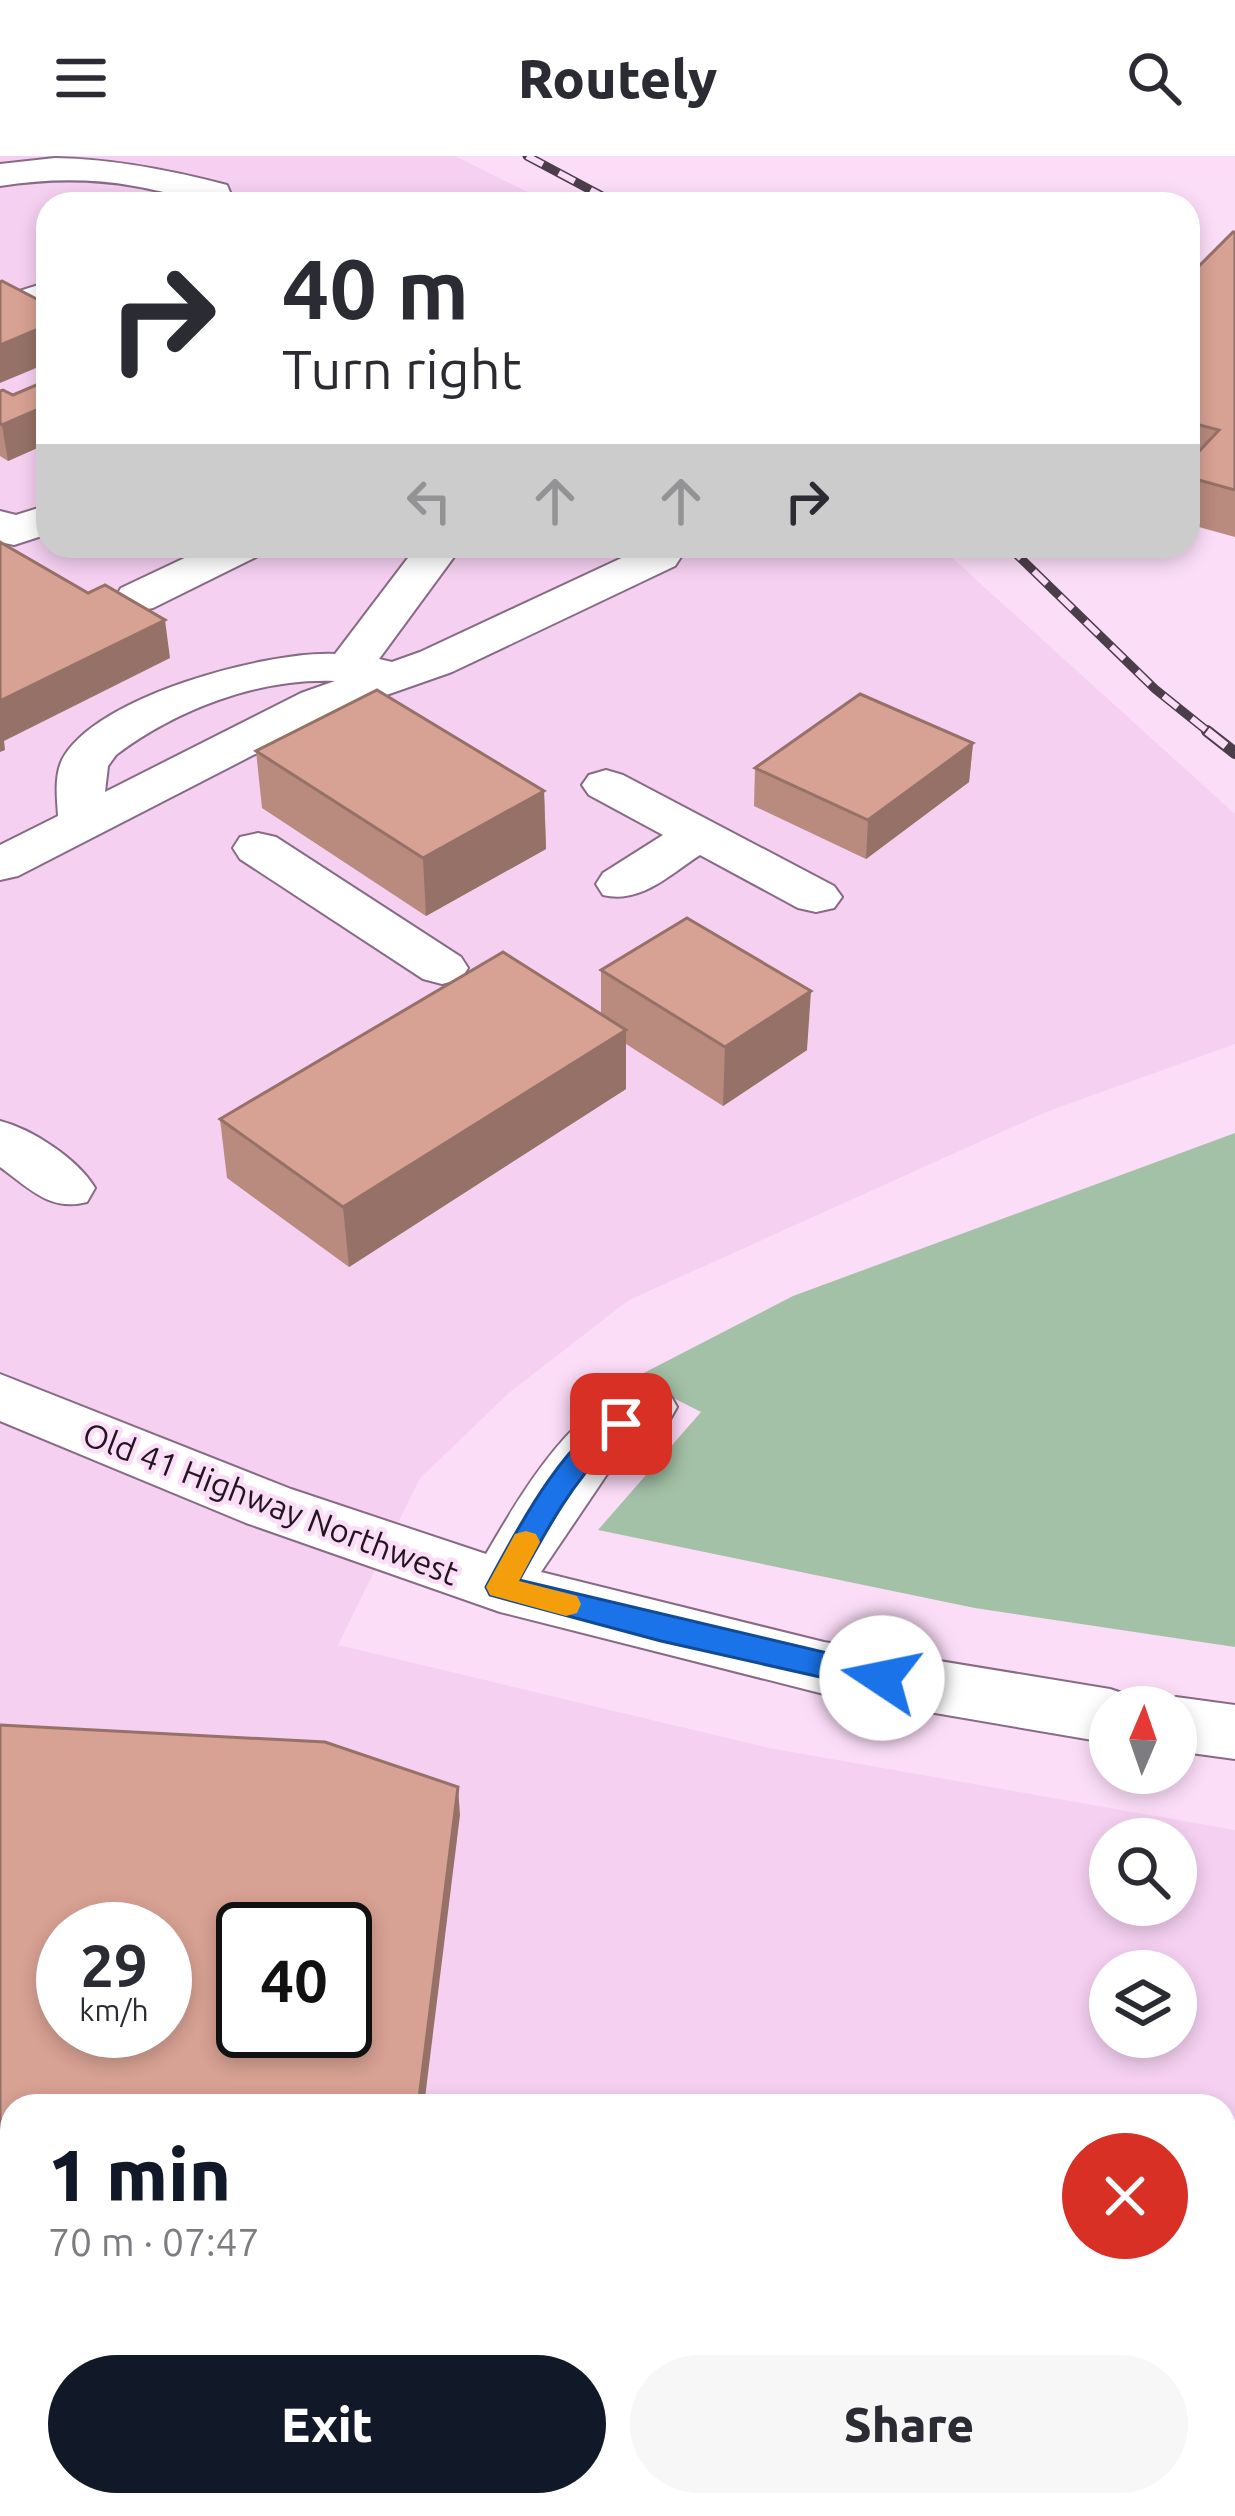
<!DOCTYPE html>
<meta charset="utf-8">
<style>
body{margin:0;font-family:Ubuntu,sans-serif;background:#f7f7f7;color:#2b2b33;height:100vh;display:flex;flex-direction:column;font-size:45px;white-space:nowrap}
*{box-sizing:border-box;margin:0}
p{font-size:39px;color:#7c7c81}
.icon{flex:none;width:66px;height:66px;fill:none;stroke:currentColor;stroke-width:2;stroke-linecap:round;stroke-linejoin:round}
.map{position:relative;flex:1;overflow:hidden}
.sheet{position:absolute;left:0px;top:1938px;width:1236px;height:423px;display:flex;flex-direction:column;background:#fff;border-radius:36px 36px 0 0;box-shadow:0 6px 18px #0003}
.sheet>*{flex:none}
.guide{position:absolute;left:36px;top:36px;width:1164px;height:366px;border-radius:36px;box-shadow:0 6px 18px #0003;background:#fff;color:#2b2b33;overflow:hidden}
.needle{width:78px;rotate:2deg}
.controls{position:absolute;left:1089px;top:1530px;display:grid;gap:24px}
.controls a{display:grid;place-items:center;width:108px;height:108px;border-radius:50%;background:#fff;box-shadow:0 6px 18px #0003;font-size:60px}
.speed{position:absolute;left:36px;top:1746px;display:flex;gap:24px;font-size:60px;font-weight:700;text-align:center}
.speed>*{display:grid;place-content:center;width:156px;height:156px;border-radius:50%;background:#fff;box-shadow:0 6px 18px #0003;line-height:1}
.speed small{font-size:30px;font-weight:400}
.speed .limit{border:6px solid #111;border-radius:18px;background:#fff;color:#111}
.pin{position:absolute;display:grid;place-items:center;width:102px;height:102px;color:#fff;margin:-51px;border-radius:24px;box-shadow:0 6px 18px #0006}
.me{position:absolute;width:132px;margin:-66px;rotate:281deg;stroke-linejoin:round;filter:drop-shadow(0 0 9px #0008)}
.turn{display:flex;align-items:center;gap:42px;height:252px;padding:0 48px;font-size:54px}
.turn .icon{width:156px;height:156px;stroke-width:2.5}
.turn b{display:block;font-size:84px;line-height:102px}
.lanes{display:flex;align-items:center;height:114px;padding:0 48px;background:#0003;justify-content:center;gap:60px;direction:ltr}
.lanes .off{opacity:.35}
.round{display:grid;place-items:center;flex:none;width:126px;height:126px;border-radius:63px;background:#f7f7f7}
.headline{display:flex;align-items:center;justify-content:space-between;height:204px;padding:0 48px}
h1{font-size:72px;font-weight:800;line-height:90px;color:#111827}
.button{display:flex;gap:24px;margin-top:auto;padding:24px 48px}
.button a{flex:1;height:138px;border-radius:72px;background:#111827;color:#fff;font-size:48px;font-weight:800;line-height:138px;text-align:center}
.button a+a{background:#f7f7f7;color:#2b2b33}
header{display:flex;justify-content:space-between;align-items:center;height:156px;padding:0 48px;background:#fff;font-size:54px;font-weight:800}
.map>svg:first-child{display:block}
.built{fill:#f5d0f1;fill-rule:evenodd}
.green{fill:#a3c1a6}
.lines{fill:none;stroke-linecap:round;stroke-linejoin:round}
.minor-casing{stroke:#876b84;stroke-width:4}
.minor{fill:#fff;fill-rule:evenodd}
.rail-far1-casing{stroke:#4c3d4b;stroke-width:9}
.rail-casing{stroke:#4c3d4b;stroke-width:12}
.rail-far1{stroke:#fcddf8;stroke-width:6;stroke-dasharray:18;stroke-linecap:butt}
.rail{stroke:#fcddf8;stroke-width:8;stroke-dasharray:24;stroke-linecap:butt}
.wall{fill:#b98a7e}
.shaded-wall{fill:#967167}
.building{fill:#d7a193;stroke:#967167;stroke-width:3;fill-rule:evenodd}
.route{fill:#1a73e8;stroke:#114b97;stroke-width:3}
.slow{fill:#f59e0b}
.labels{text-anchor:middle;dominant-baseline:central;stroke-width:9;stroke-linejoin:round;paint-order:stroke}
.street-label{font-size:33px;fill:#211620;stroke:#fcddf8}
</style>
<header><svg class="icon" aria-label="menu" viewBox="0 0 24 24"><path d="M4 6h16M4 12h16M4 18h16"/></svg>Routely<svg class="icon" aria-label="search" viewBox="0 0 24 24"><circle cx="10" cy="10" r="6"/><path d="M15 15l6 6"/></svg></header>
<div class="map">
<svg width="1235" height="2360" viewBox="0 0 1235 2360">
<rect width="100%" height="100%" fill="#fcddf8"/>
<!-- built -->
<path class="built" d="M0 0H455L552 48H48V390H939L1235 658V888L1046 956 629 1144 510 1236 420 1322 338 1489 769 1592 1235 1674V2360H0ZM1110 1683H1176V1749H1110ZM63 1773H165V1875H63ZM243 1773H345V1875H243ZM1110 1815H1176V1881H1110ZM12 1950H1224V2349H12Z"/>
<!-- green -->
<polygon class="green" points="1235,977 1235,1491 975,1452 598,1374 701,1256 634,1222 793,1140"/>
<g class="lines">
<!-- minor casing -->
<g class="minor-casing">
<g id="minor">
<path d="M55 2C114 3 170 14 227 29L235 48C199 48 171 36 134 30 89 22 45 23 0 30V8Z"/>
<polygon points="48,126 48,151 0,166 0,141"/>
<polygon points="48,349 48,378 14,389 0,386 0,355 16,359"/>
<polygon points="210,390 267,390 260,399 153,452 137,455 121,452 115,442 121,432"/>
<path d="M417 390H462L379 503 392 506 420 496 643 392H675L681 401 675 410 452 516 335 557 18 720 0 724V689L58 660C57 642 54 621 62 604 95 540 267 495 335 498ZM335 525 301 537 105 636 108 610 116 599C177 553 259 522 335 525Z"/>
<path d="M606 614 623 619 834 730 842 741 834 752 816 756 798 752 700 699C669 719 641 748 603 739L596 728 603 717 663 679 589 639 582 629 589 619Z"/>
<polygon points="258,677 276,681 461,801 468,812 461,823 442,828 423,823 240,703 233,692 240,681"/>
<path d="M0 965C32 973 78 1003 95 1032L87 1046C50 1056 29 1032 0 1011Z"/>
<path d="M0 1218 291 1333 486 1398C519 1342 591 1212 668 1235L677 1251 668 1267 618 1302 541 1416 824 1486 1110 1533 1134 1541 1139 1551H1110V1587L824 1538 500 1456 246 1367 0 1265Z"/>
<polygon points="1176,1541 1235,1549 1235,1603 1176,1595 1176,1551 1151,1551"/>
<rect x="830" y="2349" width="84" height="11"/>
<polygon points="1129,2349 1213,2349 1214,2360 1130,2360"/>
</g>
</g>
<!-- minor -->
<use href="#minor" class="minor"/>
<!-- rail-far1 casing -->
<g class="rail-far1-casing">
<g id="rail-far1">
<polyline points="527,0 617,48"/>
<polyline points="1008,390 1155,533 1211,578"/>
</g>
</g>
<!-- rail casing -->
<g class="rail-casing">
<polyline id="rail" points="1207,575 1235,597"/>
</g>
<!-- rail-far1 -->
<use href="#rail-far1" class="rail-far1"/>
<!-- rail -->
<use href="#rail" class="rail"/>
</g>
<!-- wall -->
<g class="wall">
<polygon points="1235,76 1235,381 1188,368 1188,121"/>
<polygon points="48,224 48,291 44,289 8,305 0,300 0,235 13,239"/>
<polygon points="973,587 969,626 866,703 754,650 755,612"/>
<polygon points="256,595 544,635 546,693 426,760 262,652"/>
<polygon points="601,814 807,894 723,950 626,888 626,933 349,1111 227,1022 220,963 601,858"/>
</g>
<!-- shaded-wall -->
<g class="shaded-wall">
<polygon points="48,169 48,207 0,227 0,189"/>
<polygon points="39,253 44,289 8,305 2,269"/>
<polygon points="165,464 170,502 4,585 5,594 0,596 0,545"/>
<polygon points="973,587 969,626 866,703 868,664"/>
<polygon points="544,635 546,693 426,760 423,702"/>
<polygon points="811,835 807,894 723,950 725,891"/>
<polygon points="626,874 626,933 349,1111 343,1051"/>
<polygon points="458,1631 460,1659 424,1950 418,1950"/>
<polygon points="368,2349 374,2349 373,2360 366,2360"/>
</g>
<!-- building -->
<g class="building">
<polygon points="1233,76 1235,76 1235,334 1188,321 1188,307 1219,274 1188,266 1188,121"/>
<polygon points="2,125 48,149 48,169 0,189 0,126"/>
<polygon points="48,224 48,258 39,253 2,269 0,267 0,235 3,234 13,239"/>
<polygon points="0,386 88,437 105,429 165,464 0,545"/>
<polygon points="377,534 544,635 423,702 256,595"/>
<polygon points="860,538 973,587 868,664 755,612"/>
<polygon points="687,762 811,835 725,891 601,814"/>
<polygon points="503,796 626,874 343,1051 220,963"/>
<path d="M0 1569 325 1586 458 1631 418 1950H12V2349H368L366 2360H0ZM63 1773H165V1875H63ZM243 1773H345V1875H243Z"/>
</g>
<!-- route -->
<path class="route" d="M621 1258 631 1261 635 1268C628 1280 616 1284 606 1294 570 1329 543 1381 519 1424L882 1510 893 1514 897 1522 893 1531 882 1535 661 1485 490 1439 486 1431C512 1383 567 1274 621 1258Z"/>
<!-- slow -->
<polygon class="slow" points="526,1375 536,1378 540,1386 519,1425 577,1440 581,1448 577,1457 566,1460 490,1439 486,1431 515,1378"/>
<g class="labels">
<!-- street labels -->
<g class="street-label">
<text transform="translate(271 1347) rotate(21)">Old 41 Highway Northwest</text>
</g>
</g>
</svg>
<div class="controls">
<a><svg class="needle" viewBox="-14 -14 28 28"><path d="M0-13l5 13h-10z" fill="#e53935"/><path d="M0 13l5-13h-10z" fill="#7c7c81"/></svg></a>
<a><svg class="icon" aria-label="search" viewBox="0 0 24 24"><circle cx="10" cy="10" r="6"/><path d="M15 15l6 6"/></svg></a>
<a><svg class="icon" aria-label="layers" viewBox="0 0 24 24"><path d="M12 4l9 5-9 5-9-5zM3 14l9 5 9-5"/></svg></a>
</div>
<div class="speed"><div>29<small>km/h</small></div><div class="limit">40</div></div>
<div class="pin" style="left:621px;top:1268px;background:#d93025"><svg class="icon" aria-label="arrive" viewBox="0 0 24 24"><path d="M6 21V4h12l-3 4 3 4H6"/></svg></div>
<svg class="me" style="left:882px;top:1522px" viewBox="-20 -20 40 40"><circle r="19" fill="#fff"/><path d="M0-13L10 11 0 6-10 11z" fill="#1a73e8"/></svg>
<div class="guide">
<div class="turn"><svg class="icon" aria-label="right" viewBox="0 0 24 24"><path d="M7 20v-9h11M14 6l5 5-5 5"/></svg><div><b>40 m</b>Turn right</div></div>
<div class="lanes"><svg class="icon off" aria-label="left" viewBox="0 0 24 24"><path d="M17 20v-9H6M10 6l-5 5 5 5"/></svg><svg class="icon off" aria-label="ahead" viewBox="0 0 24 24"><path d="M12 20V5M6 11l6-6 6 6"/></svg><svg class="icon off" aria-label="ahead" viewBox="0 0 24 24"><path d="M12 20V5M6 11l6-6 6 6"/></svg><svg class="icon" aria-label="right" viewBox="0 0 24 24"><path d="M7 20v-9h11M14 6l5 5-5 5"/></svg></div>
</div>
<section class="sheet">
<div class="headline"><div><h1>1 min</h1><p>70 m · 07:47</p></div><a class="round" style="background:#d93025;color:#fff"><svg class="icon" aria-label="close" viewBox="0 0 24 24"><path d="M6 6l12 12M18 6L6 18"/></svg></a></div>
<div class="button"><a>Exit</a><a>Share</a></div>
</section>
</div>
